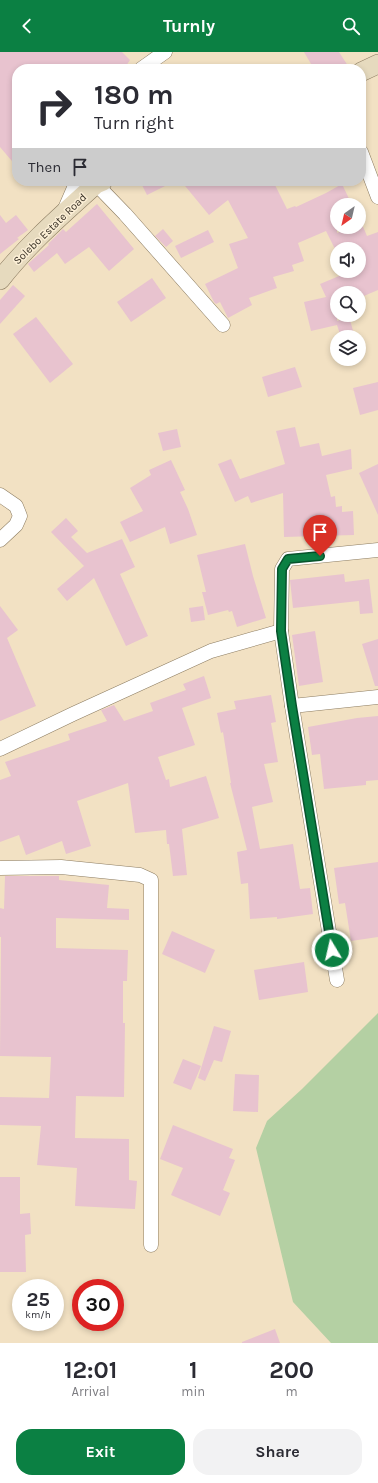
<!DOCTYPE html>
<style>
body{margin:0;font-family:Karla,sans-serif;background:#f2f2f3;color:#2b2b33;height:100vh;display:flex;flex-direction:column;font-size:15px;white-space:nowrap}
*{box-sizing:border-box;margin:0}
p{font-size:13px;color:#7c7c81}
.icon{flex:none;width:22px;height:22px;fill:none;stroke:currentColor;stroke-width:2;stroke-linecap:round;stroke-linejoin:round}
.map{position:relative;height:1291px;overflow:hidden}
.panel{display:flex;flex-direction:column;background:#fff;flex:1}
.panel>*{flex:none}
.top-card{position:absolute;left:12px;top:12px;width:354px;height:122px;border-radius:16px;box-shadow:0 2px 6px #0003;background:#fff;color:#2b2b33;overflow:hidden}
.needle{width:26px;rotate:214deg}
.controls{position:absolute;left:330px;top:146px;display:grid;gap:8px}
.controls a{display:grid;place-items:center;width:36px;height:36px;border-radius:50%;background:#fff;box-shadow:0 2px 6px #0003;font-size:20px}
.speed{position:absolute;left:12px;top:1227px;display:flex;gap:8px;font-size:20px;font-weight:700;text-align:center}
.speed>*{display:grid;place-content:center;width:52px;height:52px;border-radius:50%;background:#fff;box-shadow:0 2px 6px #0003;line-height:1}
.speed small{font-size:10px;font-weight:400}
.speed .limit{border:6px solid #d22;background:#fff;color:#111}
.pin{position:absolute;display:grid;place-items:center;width:34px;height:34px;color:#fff;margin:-41px -17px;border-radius:50% 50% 50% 0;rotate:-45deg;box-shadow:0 0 4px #0007}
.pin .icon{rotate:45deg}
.me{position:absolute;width:44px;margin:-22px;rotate:351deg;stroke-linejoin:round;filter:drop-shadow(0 0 3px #0008)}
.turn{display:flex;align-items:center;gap:14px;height:84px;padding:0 16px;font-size:18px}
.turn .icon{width:52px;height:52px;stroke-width:2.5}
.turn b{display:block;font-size:28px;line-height:34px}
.then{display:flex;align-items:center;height:38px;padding:0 16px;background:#0003;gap:8px;font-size:15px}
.eta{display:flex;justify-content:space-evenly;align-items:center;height:68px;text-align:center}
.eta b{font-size:24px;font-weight:700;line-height:28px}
.cta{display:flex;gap:8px;margin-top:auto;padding:8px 16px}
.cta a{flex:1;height:46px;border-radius:16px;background:#0b8043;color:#fff;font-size:16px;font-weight:700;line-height:46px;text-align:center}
.cta a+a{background:#f2f2f3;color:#2b2b33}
header{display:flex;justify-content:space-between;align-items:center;height:52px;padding:0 16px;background:#0b8043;color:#fff;font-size:18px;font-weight:700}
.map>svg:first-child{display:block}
.green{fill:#b4d0a3}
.building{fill:#e8c3cf}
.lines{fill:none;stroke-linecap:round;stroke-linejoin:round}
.street-casing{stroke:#8c7c61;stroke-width:15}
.secondary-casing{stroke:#8c7c61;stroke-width:20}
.street{stroke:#fff;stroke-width:14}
.secondary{stroke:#e6dabe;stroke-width:19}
.route-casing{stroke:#07532c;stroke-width:10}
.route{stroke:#0b8043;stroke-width:7}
.labels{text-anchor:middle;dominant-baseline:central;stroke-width:3;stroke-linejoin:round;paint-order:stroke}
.street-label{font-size:11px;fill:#362f24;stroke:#fcefd6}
</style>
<header><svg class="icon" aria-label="back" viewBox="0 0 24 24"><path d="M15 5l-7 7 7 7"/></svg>Turnly<svg class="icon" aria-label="search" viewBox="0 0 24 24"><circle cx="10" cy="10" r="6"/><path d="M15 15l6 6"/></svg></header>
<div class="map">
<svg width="378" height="1291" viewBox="0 0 378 1291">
<rect width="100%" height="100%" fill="#f2e1c3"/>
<!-- green -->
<polygon class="green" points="378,961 378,1291 331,1291 293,1250 256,1096 267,1069 302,1037"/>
<!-- building -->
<g class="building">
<polygon points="0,0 122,0 130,8 124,17 17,17 17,115 0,95"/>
<polygon points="304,0 339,0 350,17 314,17"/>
<polygon points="140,129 175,129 147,143"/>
<polygon points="181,129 273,129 287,157 295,154 296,155 326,141 342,132 352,153 337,153 337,181 351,175 359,175 359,171 361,170 367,184 378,180 378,238 359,246 359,241 337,241 337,269 349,265 355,285 341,285 337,273 311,279 304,250 326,245 320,232 351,219 359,219 359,197 337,197 337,201 326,179 298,191 304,209 292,213 294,219 273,225 277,236 249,246 252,253 228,266 220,250 216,252 214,250 205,232 238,216 229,192 248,186 228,148 209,163"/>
<polygon points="97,152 134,197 109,219 89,195 65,212 57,201 34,220 28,212 30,210 49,193 48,192 63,177 66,180"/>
<polygon points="0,163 6,171 16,163 28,178 17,186 19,187 0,202"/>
<polygon points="163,177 173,189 166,195 155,184"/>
<polygon points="208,178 214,190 181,206 175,194"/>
<polygon points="152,226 166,246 131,270 117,250"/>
<polygon points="13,233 25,244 0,272 0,248"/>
<polygon points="36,265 73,312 50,331 13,282"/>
<polygon points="295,315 302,335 268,345 262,325"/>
<polygon points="378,330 378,358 360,363 353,336"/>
<polygon points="295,375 300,395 319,391 322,404 351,397 352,417 326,423 331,445 335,444 336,455 342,454 342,460 353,459 354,483 284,485 283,441 251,451 248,444 235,450 218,412 231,407 240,427 285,412 276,379"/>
<polygon points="177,377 181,395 163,399 158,381"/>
<polygon points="171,408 185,438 180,440 188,457 197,483 170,492 165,475 130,490 120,470 143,459 130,436 151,423 149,418"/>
<polygon points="378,412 378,463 359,421"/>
<polygon points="66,466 78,479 71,485 87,501 122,487 135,515 120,522 148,584 126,594 94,526 67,549 57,537 84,514 51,480"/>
<polygon points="245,492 253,524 266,566 237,575 232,559 229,560 228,558 208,563 202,540 206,540 197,503"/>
<polygon points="344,522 345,530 369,527 373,561 360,562 359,549 293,556 290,528"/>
<polygon points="0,554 18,578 7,586 36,654 0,669"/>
<polygon points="203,554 205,568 191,570 189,556"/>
<polygon points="315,579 323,630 299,634 292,583"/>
<polygon points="378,587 378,634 375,634 362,592"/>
<polygon points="204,624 211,646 182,656 195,693 158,705 166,728 169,727 170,735 206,724 219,766 182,777 187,823 173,824 169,792 167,792 166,778 135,781 128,731 77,749 91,794 66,802 62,789 26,803 19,783 0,790 0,728 11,724 5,710 70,688 68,682 107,669 101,658 114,653 124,669 153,659 150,651 186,638 183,632"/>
<polygon points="271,643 276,670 271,671 278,710 264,712 273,750 252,755 260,797 293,792 300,837 310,836 313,862 277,867 277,865 250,867 248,831 241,832 237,800 247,798 230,731 231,731 223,680 221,681 217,661 236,657 234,649"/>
<polygon points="378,664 378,728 366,729 366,733 324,737 320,702 312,703 308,675 357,666"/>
<polygon points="378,810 378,885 351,889 345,851 339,852 334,816"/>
<polygon points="5,824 59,824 59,828 109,833 107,856 129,857 129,868 56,866 56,896 128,898 127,929 123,929 123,971 125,971 124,1045 76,1044 75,1086 129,1087 129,1128 137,1129 135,1157 75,1154 77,1116 37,1113 41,1074 0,1073 0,1045 49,1046 51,1005 0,1004 1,885 0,885 0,856 4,857"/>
<polygon points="172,879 215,898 205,921 162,902"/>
<polygon points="304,910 308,940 259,948 254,918"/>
<polygon points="214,974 231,979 222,1010 214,1008 205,1029 198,1026"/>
<polygon points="183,1007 201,1014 191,1038 173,1031"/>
<polygon points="235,1022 259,1023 258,1060 233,1059"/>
<polygon points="173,1073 233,1097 229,1106 235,1108 223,1138 230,1141 220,1164 171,1143 183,1116 160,1107"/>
<polygon points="0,1125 20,1125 20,1162 30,1161 31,1182 25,1183 26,1220 0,1220"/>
<polygon points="275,1277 280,1291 242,1291 242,1290"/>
</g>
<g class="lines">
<!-- street casing -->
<g class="street-casing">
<g id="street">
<polyline points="141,17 165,0"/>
<polyline points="361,100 378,145"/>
<polyline points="96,132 125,162 223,273"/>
<polyline points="64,159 77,129"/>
<polyline points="0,443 16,454 20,464 16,473 0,488"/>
<polyline points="292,654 378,645"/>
<polyline points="0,697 73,662 211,599 281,579"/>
<polyline points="0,816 61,815 140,823 151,828 151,1193"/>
<polyline points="337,928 292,654 281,579 282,517 288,507 378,498"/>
</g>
</g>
<!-- secondary casing -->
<g class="secondary-casing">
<g id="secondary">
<polyline points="361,20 378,12"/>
<path d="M0 228C28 192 63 162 96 132L103 129"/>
</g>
</g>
<!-- street -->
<use href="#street" class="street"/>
<!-- secondary -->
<use href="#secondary" class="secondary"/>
</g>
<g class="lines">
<!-- route casing -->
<g class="route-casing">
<polyline id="route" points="320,504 288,507 282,517 281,579 292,654 332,898"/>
</g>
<!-- route -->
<use href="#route" class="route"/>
</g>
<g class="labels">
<!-- street labels -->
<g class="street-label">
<text transform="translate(50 177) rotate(-44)">Solebo Estate Road</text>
</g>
</g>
</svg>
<div class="controls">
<a><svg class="needle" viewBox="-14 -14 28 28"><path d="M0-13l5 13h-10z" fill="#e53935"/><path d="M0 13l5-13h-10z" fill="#7c7c81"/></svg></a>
<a><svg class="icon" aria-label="sound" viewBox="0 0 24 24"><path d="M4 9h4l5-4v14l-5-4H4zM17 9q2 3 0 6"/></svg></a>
<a><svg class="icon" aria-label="search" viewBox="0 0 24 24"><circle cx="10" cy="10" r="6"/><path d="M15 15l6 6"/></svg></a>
<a><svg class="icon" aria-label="layers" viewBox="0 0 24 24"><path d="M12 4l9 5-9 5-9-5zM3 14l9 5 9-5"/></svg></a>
</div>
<div class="speed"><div>25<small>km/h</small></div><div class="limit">30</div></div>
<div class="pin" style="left:320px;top:504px;background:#d93025"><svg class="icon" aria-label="arrive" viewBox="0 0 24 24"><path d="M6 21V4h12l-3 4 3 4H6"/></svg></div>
<svg class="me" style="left:332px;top:898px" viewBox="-20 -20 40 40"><circle r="17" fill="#0b8043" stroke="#fff" stroke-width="3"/><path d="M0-11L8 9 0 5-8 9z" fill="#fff"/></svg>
<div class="top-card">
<div class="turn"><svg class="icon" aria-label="right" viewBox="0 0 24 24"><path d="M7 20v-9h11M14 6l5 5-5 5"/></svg><div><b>180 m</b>Turn right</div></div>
<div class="then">Then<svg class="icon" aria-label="arrive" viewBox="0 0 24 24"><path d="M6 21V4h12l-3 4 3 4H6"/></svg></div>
</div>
</div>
<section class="panel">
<div class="eta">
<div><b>12:01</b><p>Arrival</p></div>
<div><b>1</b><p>min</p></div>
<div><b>200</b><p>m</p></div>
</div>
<div class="cta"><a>Exit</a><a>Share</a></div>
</section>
